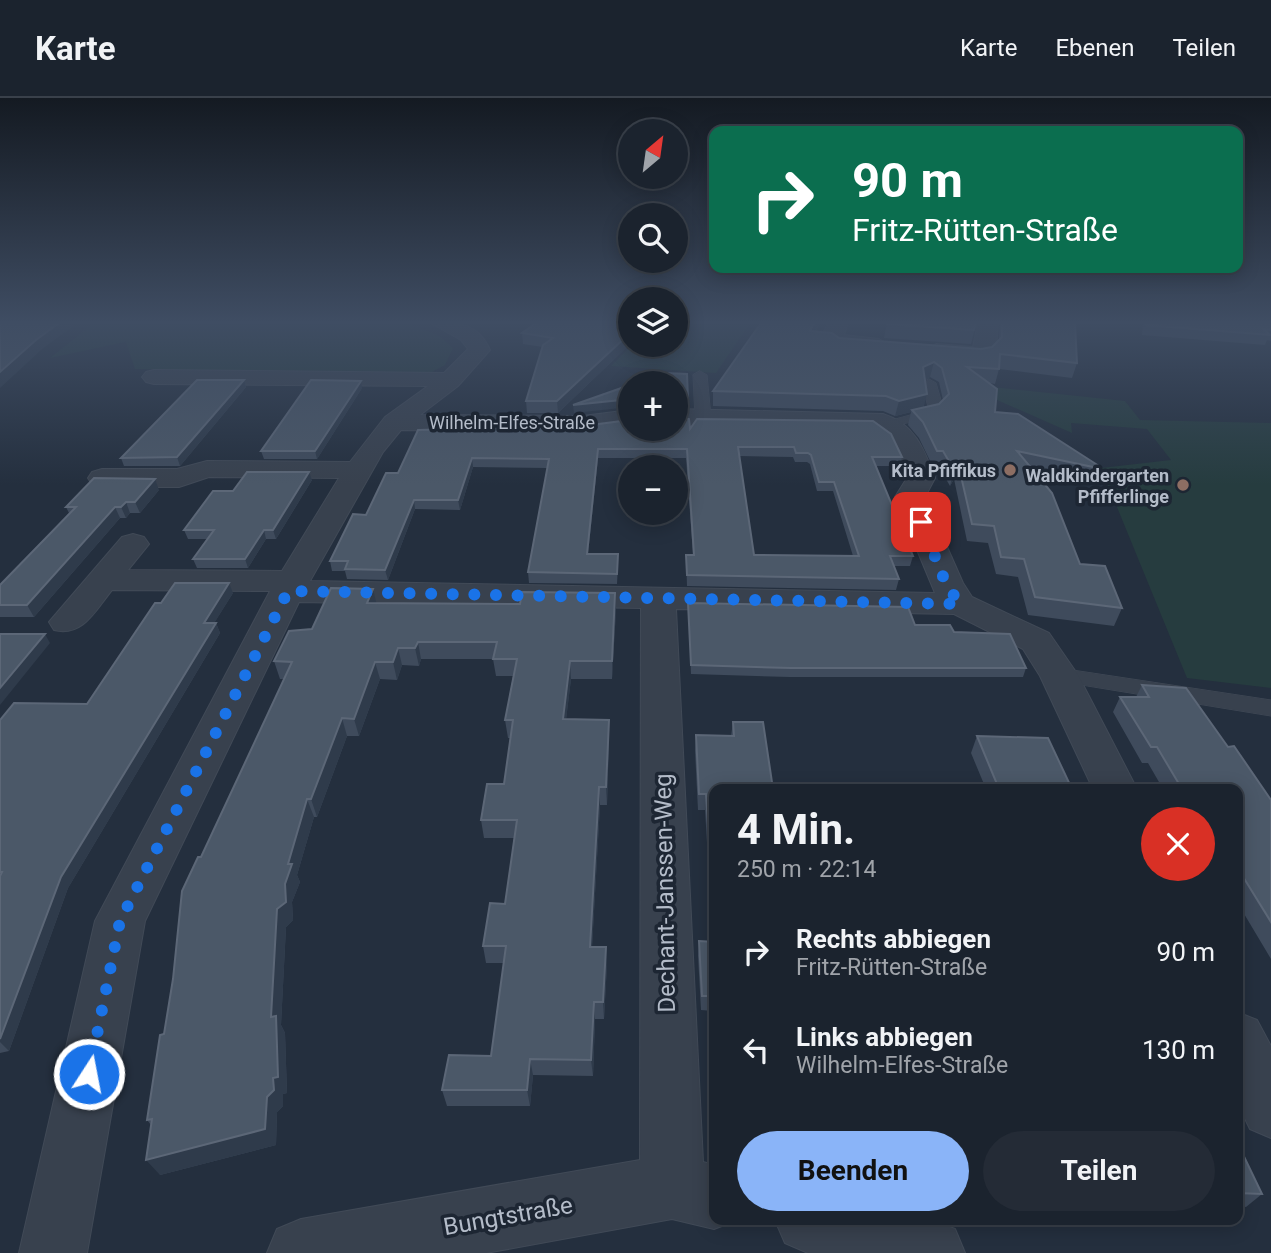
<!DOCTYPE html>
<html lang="de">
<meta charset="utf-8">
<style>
body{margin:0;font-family:Roboto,sans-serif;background:#242b36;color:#f1f3f6;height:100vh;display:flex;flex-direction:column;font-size:26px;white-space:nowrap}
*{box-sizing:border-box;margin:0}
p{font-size:23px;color:#a0a4aa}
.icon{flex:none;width:38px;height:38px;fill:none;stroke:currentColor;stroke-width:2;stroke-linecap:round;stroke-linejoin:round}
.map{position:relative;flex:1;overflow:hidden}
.side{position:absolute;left:709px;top:686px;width:534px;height:441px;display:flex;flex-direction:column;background:#1b232e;border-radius:14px;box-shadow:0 4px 18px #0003,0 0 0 2px #39404a}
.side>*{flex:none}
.banner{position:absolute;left:709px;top:28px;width:534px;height:147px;border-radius:14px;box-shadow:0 4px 18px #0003,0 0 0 2px #39404a;background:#0b6e4f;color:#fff;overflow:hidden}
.needle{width:46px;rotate:29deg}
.buttons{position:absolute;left:618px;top:21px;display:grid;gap:14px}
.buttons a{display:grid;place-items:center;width:70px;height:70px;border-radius:50%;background:#1b232e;box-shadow:0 4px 18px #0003,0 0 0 2px #39404a;font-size:35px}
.pin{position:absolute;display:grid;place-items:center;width:60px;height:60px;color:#fff;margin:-30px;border-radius:14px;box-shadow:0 4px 10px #0006}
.me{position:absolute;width:77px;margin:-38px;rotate:11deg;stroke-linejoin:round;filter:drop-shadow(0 0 5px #0008)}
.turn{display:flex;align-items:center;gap:24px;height:147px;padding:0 28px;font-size:32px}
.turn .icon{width:91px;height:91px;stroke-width:2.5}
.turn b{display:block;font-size:49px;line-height:60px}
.round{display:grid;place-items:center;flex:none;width:74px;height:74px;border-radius:37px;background:#242b36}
.head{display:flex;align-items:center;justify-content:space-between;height:119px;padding:0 28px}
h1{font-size:42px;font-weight:700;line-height:52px}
.action{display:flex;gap:14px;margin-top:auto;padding:14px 28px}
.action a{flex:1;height:80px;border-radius:42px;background:#8ab4f8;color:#111;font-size:28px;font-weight:700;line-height:80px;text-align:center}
.action a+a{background:#242b36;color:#f1f3f6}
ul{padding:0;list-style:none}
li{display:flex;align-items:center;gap:21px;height:98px;padding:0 28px}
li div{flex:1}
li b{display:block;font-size:26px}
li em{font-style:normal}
header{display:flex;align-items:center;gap:42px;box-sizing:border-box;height:98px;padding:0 35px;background:#1b232e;border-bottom:2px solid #39404a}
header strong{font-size:33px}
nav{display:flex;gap:38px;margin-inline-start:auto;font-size:24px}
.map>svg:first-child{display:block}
.green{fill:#263c3f}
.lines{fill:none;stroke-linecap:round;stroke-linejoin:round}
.service-casing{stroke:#414a57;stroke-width:1}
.minor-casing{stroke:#414a57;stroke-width:2}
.service{fill:#38414e;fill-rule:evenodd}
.minor{fill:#38414e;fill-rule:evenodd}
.wall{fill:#3f4b5c;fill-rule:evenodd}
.shaded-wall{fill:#2f3b4b}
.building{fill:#4b5868;stroke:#5c6777;stroke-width:2;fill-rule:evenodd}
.route{stroke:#1a73e8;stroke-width:12;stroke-dasharray:0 21.6}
.education-dot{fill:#8d6e63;stroke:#1d2633;stroke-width:2.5}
.labels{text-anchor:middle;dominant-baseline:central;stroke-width:7;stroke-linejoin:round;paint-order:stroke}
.far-street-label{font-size:18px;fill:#b4bcc9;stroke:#1d2633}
.far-poi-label{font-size:18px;font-weight:bold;fill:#b4bcc9;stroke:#1d2633;text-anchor:end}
.near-street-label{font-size:24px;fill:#b4bcc9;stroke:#1d2633}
</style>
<header>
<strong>Karte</strong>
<nav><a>Karte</a><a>Ebenen</a><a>Teilen</a></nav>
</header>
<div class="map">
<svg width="1271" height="1155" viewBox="0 0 1271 1155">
<rect width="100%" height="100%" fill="#242f3e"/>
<!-- green -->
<g class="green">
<polygon points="94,225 406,225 440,238 453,250 445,267 428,276 135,271 125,241 125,244 50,260"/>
<polygon points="676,225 750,225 716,275 611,268 632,247 676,247"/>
<polygon points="973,287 1125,303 1140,322 1271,325 1271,590 1187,580 1101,370 1171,362 1147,331 1071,325 1072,335 972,291"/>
</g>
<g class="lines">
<!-- service casing -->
<g class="service-casing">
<g id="service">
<polygon points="700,273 707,277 711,319 703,324 695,319 693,277"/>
<polygon points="929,281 936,285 943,309 935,319 888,329 888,323 925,313 928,309 922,285"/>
<polygon points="1059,570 1271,602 1271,618 1051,582 1048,577 1051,572"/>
</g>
</g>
<!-- minor casing -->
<g class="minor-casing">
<g id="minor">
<path d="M431 225C457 225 478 224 490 252L458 288 420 317 583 318 630 312V328L583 334 401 332 383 354 310 483 935 495 895 399 907 380C899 358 895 338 872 329L676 327V311L883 316C915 326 924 351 935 380L925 399 963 485 972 499 1049 535 1078 577 1137 691H1093L1040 578 1023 551 954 516 676 511 703 1064 714 1067V1122H737L714 1131 672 1121 486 1155H267L277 1131 301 1121 640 1062 641 510 299 504 145 823 87 1155H19L95 823 270 493 112 492C95 513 83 539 54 532L49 524 122 439 133 436 144 439 149 446 128 472 282 473 339 380 209 379 179 389H102L92 386 88 380 92 374 102 371H177L207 363 350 364 385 319 428 288 154 286 146 284 142 279 146 274 154 272 444 275 468 251 461 242Z"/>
<path d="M828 225H848L844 237 879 241 890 248C880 261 831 253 821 240Z"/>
<polygon points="978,225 998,225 996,251 986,261 936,260 925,253 936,246 973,249"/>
<polygon points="1237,914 1257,922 1271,948 1271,1040 1250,1031 1237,1004"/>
<polygon points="775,1122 932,1122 955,1131 965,1155 808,1155 785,1145"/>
</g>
</g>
<!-- service -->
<use href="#service" class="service"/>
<!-- minor -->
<use href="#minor" class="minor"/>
</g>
<!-- wall -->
<g class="wall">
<polygon points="630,225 630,246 558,315 527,315 526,303 543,249 523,246 522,235"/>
<path d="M761 225H820L816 233 839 240 981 251 992 249 999 242 1000 225H1075L1077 265 1072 280 999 271 995 286 990 285 995 314 1099 368 1091 386 1035 374 1080 466 1122 510 1114 528 1028 517 1018 479 996 476 988 445 967 443 954 381 950 388 939 369H933L919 340 908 327 911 314 895 318 883 313 713 308V293ZM930 279 939 284 943 302 939 306 924 310 925 282Z"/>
<polygon points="887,225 976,225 971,246 884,240"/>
<polygon points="1143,225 1271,225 1271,243 1267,242 1265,247 1142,237"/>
<polygon points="244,282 246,289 180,368 124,368 121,360"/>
<polygon points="676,285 688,300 688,309 676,309"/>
<polygon points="362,290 317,361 264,361 261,353"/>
<path d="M690 331 902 359 900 368H876L913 458 910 468H894L899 481 896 492 687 488 686 457H693L686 360H598L588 456 618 466 617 486 529 485 528 474 547 370 473 369 460 412 415 411 388 482 347 481 345 473H332L330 463 398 375 418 332ZM739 358 793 359 795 364H807L810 366 817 393H833L853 458 754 457Z"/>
<polygon points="312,382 276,441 266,441 248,470 197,470 193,461 207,441 188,441 184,432 233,393"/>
<polygon points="159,392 140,415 130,415 126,420 120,420 34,519 0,519 0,487 69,415 66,409"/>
<polygon points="233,495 214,525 216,525 220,535 68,790 9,953 0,955 0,622 87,606 161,505"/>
<polygon points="377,505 616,512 612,581 571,581 566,621 609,640 607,707 600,707 592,849 607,866 604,921 595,921 593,978 533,977 530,1008 447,1008 442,992 491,958 504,865 486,865 483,848 505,806 514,740 484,740 481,722 504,686 511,640 508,640 505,622 513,578 496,578 493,561 421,561 419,568 402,567 397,582 380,581 359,638 347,638 317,719 314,719 297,777 300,784 292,804 293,822 286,829 281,927 285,935 287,995 283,996 283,1008 277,1014 276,1047 160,1077 151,1027 147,1022 201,759 284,581 280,581 274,563 312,531"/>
<polygon points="688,505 915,527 954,534 1026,570 1023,579 790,579 691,576"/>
<polygon points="1142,587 1228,649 1271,702 1271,861 1237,804 1237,691 1163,691 1148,665 1142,665 1113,614 1120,599 1136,599"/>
<polygon points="733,624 763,624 714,691 714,929 713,913 701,912 698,858 699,843 713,844 705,712 698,712 695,653 696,637 731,638"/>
<polygon points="977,638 1072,691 986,691 971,655"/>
<polygon points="1237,1044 1262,1096 1246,1109 1237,1108"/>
</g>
<!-- shaded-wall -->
<g class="shaded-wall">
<polygon points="59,225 77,225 41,252 0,290 0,274 36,242"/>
<polygon points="814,225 820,225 808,246 810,233"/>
<polygon points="630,235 630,246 558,315 557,303"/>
<polygon points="934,264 930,279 920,284 923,269"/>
<polygon points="244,282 246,289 180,368 177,359"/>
<polygon points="361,283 362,290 317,361 315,353"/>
<polygon points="927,296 923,311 912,312 911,314 895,318 899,303"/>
<polygon points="630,301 630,309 574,315 573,307"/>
<polygon points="598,351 598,360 587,466 587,456"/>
<polygon points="472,360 473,369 460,412 458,402"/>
<polygon points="958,365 954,381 950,388 954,372"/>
<polygon points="309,374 312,382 276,441 273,432"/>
<polygon points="155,381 159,392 140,415 135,404"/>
<polygon points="414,402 415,411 388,482 385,472"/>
<polygon points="126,404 130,415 126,420 121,409"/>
<polygon points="115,409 120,420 34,519 27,507"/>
<polygon points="264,432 266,441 248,470 245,461"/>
<polygon points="229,485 233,495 208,535 204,525"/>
<polygon points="373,491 377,508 367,505"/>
<polygon points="615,495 616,512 612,581 612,563"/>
<polygon points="216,525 220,535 68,790 9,953 0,944 0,941 61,779"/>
<polygon points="45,536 50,545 0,607 0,590"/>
<polygon points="418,544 421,561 419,568 415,550"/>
<polygon points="398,550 402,567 397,582 393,564"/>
<polygon points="570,563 571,581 564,639 563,621"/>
<polygon points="375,564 380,581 359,638 354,621"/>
<polygon points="342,620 347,638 317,719 311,701"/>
<polygon points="609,622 609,640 607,707 606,689"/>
<polygon points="599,689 600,707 591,866 590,849"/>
<polygon points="307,701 314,719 297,777 300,784 292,804 293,822 286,829 281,927 285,935 287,995 283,996 283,1008 277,1014 276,1047 160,1077 146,1062 271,919 277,811 285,786 288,766"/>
<polygon points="606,849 607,866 604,921 603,904"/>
<polygon points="594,904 595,921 593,978 591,962"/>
<polygon points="530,961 533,977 530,1008 527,992"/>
</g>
<!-- building -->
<g class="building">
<polygon points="0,225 59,225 36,242 0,274"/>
<polygon points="536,225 630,225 630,235 557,303 526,303 543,247 553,240 522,235"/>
<polygon points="761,225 814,225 810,233 832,235 839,240 981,251 992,249 1002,239 1002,225 1075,225 1077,265 1000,256 999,271 967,269 997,291 995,314 1018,316 1099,368 1098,370 1017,353 1052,395 1080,466 1105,468 1122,510 1035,499 1024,461 1001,459 994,428 972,426 958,365 954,372 943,353 937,353 923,324 912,312 939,306 949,296 942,270 934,264 923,269 927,296 899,303 886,298 713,293"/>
<polygon points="887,225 976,225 974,232 887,226"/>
<polygon points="1146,225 1271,225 1271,232 1263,231 1270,237 1146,227"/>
<polygon points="666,275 687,276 688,300 676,300 676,285 635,285"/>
<polygon points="197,282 244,282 177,359 121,360"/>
<polygon points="311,282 361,283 315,353 261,353"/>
<polygon points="630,287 630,301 573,307"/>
<path d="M676 319 689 321 690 331 697 321 873 323 891 336 902 359H872L913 458H890L899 481 687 477 686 457H694L687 351H598L587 456H618L617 476 528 474 549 361 472 360 458 402H414L385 472 345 471 348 463H330L353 416 366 417 386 375H398L418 332 583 328 630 322V331H676ZM738 349H794L796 355H808L811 357 819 384H834L859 458 754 457Z"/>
<polygon points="247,374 309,374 273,432 264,432 245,461 193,461 214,432 184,432 213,393 233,393"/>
<polygon points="94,380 155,381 135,404 126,404 121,409 115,409 27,507 0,507 0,487 76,409 66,409"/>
<polygon points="175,485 229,485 204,525 216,525 61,779 0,941 0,778 2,774 0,774 0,622 14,605 87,606 155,505 161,505"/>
<polygon points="331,490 373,491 367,505 520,506 522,494 615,495 612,563 570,563 563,621 609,622 606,689 599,689 590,849 606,849 603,904 594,904 591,962 530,961 527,992 442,992 449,957 491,958 506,848 483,848 490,805 505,806 517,722 481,722 487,686 504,686 513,622 505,622 517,561 493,561 497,544 418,544 415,550 398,550 393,564 375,564 354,621 342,620 311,701 307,701 288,766 292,766 285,786 286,804 277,811 271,919 276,918 278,979 273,980 274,992 267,999 265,1031 146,1062 152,1021 147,1022 160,937 164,936 173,881 182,793 198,759 201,759 292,564 274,563 289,533 312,531"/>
<polygon points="688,505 908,509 915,527 950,527 954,534 1010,536 1026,570 791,570 691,567"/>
<polygon points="0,536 45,536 0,590"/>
<polygon points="1142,587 1186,590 1228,649 1234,648 1271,702 1271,824 1237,769 1237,691 1182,691 1157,649 1151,649 1120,599 1149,599"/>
<polygon points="733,624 763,624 773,691 714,691 714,824 706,696 699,696 696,637 734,638"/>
<polygon points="977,638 1048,640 1072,691 999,691"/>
<polygon points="699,843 714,844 714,898 702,898"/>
<polygon points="1237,1044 1262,1096 1237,1095"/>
</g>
<!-- sky -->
<linearGradient id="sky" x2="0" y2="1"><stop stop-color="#141a22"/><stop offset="0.58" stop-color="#3f4d63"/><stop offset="1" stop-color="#3f4d63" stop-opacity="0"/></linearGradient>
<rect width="1271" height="387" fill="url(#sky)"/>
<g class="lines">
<!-- route -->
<polyline class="route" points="89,976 120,823 288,493 960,506 946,486 921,424"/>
</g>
<!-- markers -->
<g class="education-dot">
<circle cx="1010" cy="372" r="7"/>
<circle cx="1183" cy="387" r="7"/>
</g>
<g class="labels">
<!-- far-street labels -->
<g class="far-street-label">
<text x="512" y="324">Wilhelm-Elfes-Straße</text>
</g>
<!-- far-poi labels -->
<g class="far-poi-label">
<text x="996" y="372">Kita Pfiffikus</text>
<text x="1169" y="377">Waldkindergarten<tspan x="1169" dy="21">Pfifferlinge</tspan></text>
</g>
<!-- near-street labels -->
<g class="near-street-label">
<text transform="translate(665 795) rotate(-91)">Dechant-Janssen-Weg</text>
<text transform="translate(508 1118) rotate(-10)">Bungtstraße</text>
</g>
</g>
</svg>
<div class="buttons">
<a><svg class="needle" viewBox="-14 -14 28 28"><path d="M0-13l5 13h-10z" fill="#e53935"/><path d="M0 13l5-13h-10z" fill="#a0a4aa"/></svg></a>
<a><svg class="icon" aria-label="search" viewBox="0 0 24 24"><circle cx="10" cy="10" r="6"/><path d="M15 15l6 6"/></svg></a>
<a><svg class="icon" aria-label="layers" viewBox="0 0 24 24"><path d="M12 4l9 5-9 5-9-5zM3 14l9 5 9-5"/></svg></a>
<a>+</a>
<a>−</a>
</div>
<div class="pin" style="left:921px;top:424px;background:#d93025"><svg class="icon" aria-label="arrive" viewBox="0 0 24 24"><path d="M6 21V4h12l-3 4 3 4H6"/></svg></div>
<svg class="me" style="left:89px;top:976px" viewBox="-20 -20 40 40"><circle r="17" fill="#1a73e8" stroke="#fff" stroke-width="3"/><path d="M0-11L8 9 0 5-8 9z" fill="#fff"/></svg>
<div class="banner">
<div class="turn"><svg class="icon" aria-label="right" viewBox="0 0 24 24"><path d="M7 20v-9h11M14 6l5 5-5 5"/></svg><div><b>90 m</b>Fritz-Rütten-Straße</div></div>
</div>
<section class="side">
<div class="head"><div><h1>4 Min.</h1><p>250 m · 22:14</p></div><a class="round" style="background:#d93025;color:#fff"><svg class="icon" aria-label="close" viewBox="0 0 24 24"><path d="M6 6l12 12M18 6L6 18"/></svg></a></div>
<ul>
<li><svg class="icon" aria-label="right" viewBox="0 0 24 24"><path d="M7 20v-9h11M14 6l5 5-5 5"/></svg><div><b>Rechts abbiegen</b><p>Fritz-Rütten-Straße</p></div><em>90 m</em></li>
<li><svg class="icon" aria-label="left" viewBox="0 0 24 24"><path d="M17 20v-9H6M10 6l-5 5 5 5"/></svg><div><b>Links abbiegen</b><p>Wilhelm-Elfes-Straße</p></div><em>130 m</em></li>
</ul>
<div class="action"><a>Beenden</a><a>Teilen</a></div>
</section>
</div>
